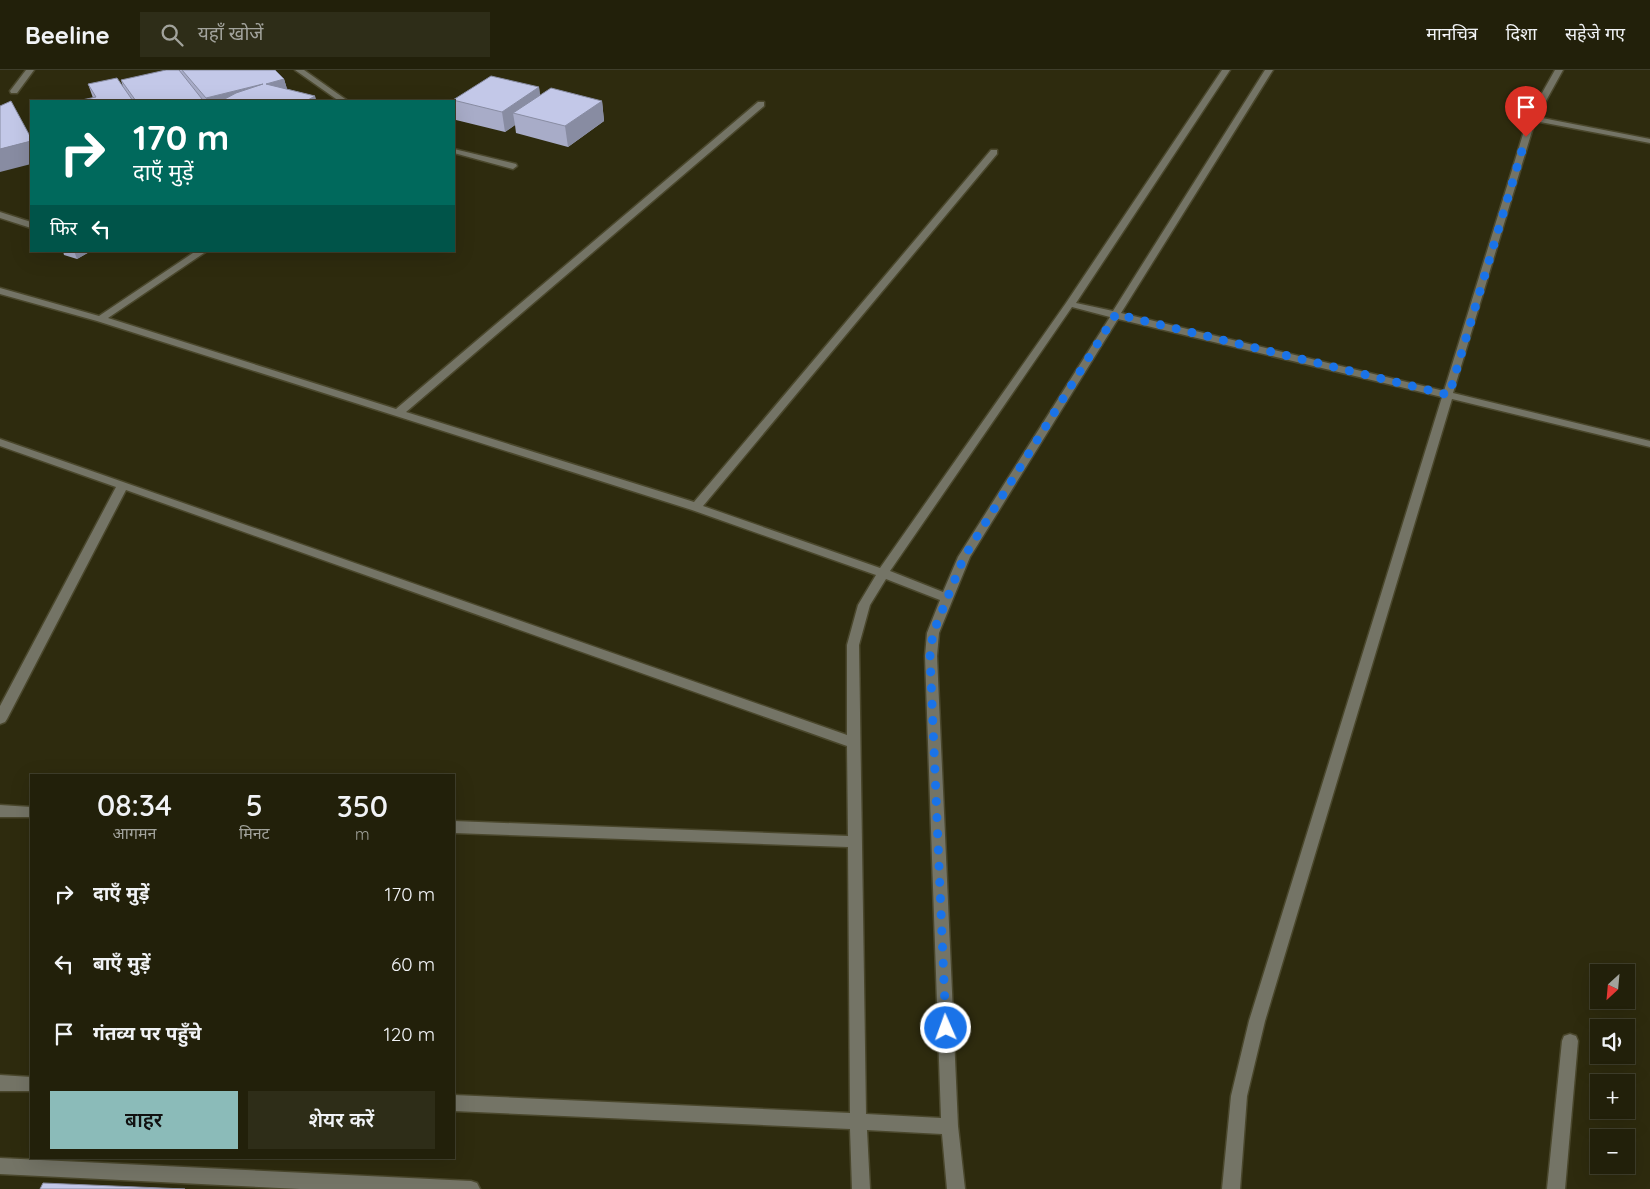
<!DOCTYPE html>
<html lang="hi">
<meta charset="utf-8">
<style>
body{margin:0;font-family:Quicksand,"Noto Sans Devanagari",sans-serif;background:#2e2d18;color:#f1f3f6;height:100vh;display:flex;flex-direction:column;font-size:19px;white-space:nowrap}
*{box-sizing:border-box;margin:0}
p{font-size:16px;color:#a2a39c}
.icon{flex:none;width:28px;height:28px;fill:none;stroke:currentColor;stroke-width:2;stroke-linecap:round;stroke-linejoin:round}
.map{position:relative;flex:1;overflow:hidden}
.side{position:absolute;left:30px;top:704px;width:425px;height:385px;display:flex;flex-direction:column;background:#22200a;border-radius:0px;box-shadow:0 5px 20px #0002,0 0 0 1px #3f3e2b}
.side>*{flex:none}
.hud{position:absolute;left:30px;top:30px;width:425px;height:152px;border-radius:0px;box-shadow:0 5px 20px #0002,0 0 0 1px #3f3e2b;background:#00695c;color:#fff;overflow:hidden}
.needle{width:32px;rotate:206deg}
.tools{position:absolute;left:1590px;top:894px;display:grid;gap:10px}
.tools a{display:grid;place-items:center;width:45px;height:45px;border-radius:0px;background:#22200a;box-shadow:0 5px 20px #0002,0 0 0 1px #3f3e2b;font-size:25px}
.pin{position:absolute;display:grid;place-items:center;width:42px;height:42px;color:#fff;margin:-51px -21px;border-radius:50% 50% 50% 0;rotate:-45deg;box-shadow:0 0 5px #0007}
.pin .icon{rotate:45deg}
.me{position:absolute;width:55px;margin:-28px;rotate:358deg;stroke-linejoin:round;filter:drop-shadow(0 0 4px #0008)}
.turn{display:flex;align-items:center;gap:18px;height:105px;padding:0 20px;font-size:22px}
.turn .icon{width:65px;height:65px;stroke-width:2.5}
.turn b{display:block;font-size:35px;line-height:42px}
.then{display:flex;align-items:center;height:48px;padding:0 20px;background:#0003;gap:10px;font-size:19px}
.eta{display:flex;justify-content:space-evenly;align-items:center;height:85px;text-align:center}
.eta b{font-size:30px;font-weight:600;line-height:35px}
.action{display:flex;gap:10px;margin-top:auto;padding:10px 20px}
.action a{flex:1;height:58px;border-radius:0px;background:#8bbbb9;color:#111;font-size:20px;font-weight:600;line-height:58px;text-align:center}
.action a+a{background:#2e2d18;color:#f1f3f6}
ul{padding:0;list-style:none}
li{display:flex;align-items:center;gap:15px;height:70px;padding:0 20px}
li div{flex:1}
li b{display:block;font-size:19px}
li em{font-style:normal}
header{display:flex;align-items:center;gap:30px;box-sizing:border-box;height:70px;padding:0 25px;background:#22200a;border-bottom:1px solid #3f3e2b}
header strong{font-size:24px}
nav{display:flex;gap:28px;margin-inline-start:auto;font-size:18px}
.search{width:350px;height:45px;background:#2e2d18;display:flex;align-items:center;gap:12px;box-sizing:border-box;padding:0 18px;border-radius:0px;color:#a2a39c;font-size:19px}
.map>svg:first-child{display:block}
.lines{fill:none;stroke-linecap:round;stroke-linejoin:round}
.minor-casing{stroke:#4a472c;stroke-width:3}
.minor{fill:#747466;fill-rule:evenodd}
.wall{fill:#a8acc8}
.shaded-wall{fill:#888ca2}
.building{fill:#c3c8e8;stroke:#888ca2}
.route{stroke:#1a73e8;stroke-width:9;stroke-dasharray:0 16.2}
</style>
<header>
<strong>Beeline</strong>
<div class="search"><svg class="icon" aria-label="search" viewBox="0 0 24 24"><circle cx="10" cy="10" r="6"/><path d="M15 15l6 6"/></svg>यहाँ खोजें</div>
<nav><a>मानचित्र</a><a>दिशा</a><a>सहेजे गए</a></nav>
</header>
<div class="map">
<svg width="1650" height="1119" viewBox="0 0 1650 1119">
<rect width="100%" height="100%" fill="#2e2b0e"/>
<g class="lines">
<!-- minor casing -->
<g class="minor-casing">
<g id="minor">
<polygon points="26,0 34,0 17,23 11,23 10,21"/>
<polygon points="295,0 304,0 348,31 339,31"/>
<path d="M1222 0H1230L1076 233 1113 241 1265 0H1273L1121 243 1444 321 1528 48 1555 0H1563L1537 47 1650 69V73L1535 51 1453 323 1650 371V377L1452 329 1265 951 1247 1026 1240 1119H1222L1231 1026 1249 951 1442 327 1118 249 970 487 939 563 937 586 958 1056 965 1119H947L942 1064 867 1060 870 1119H852L850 1059 454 1041V1025L850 1043 848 777 454 763V751L848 766 847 676 126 420 7 649 5 652 0 654V636L116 417 0 376V369L847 665V575L858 535 876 505 692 440 97 251 0 224V218L99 246 196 181H207L108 248 396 339 758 32H764V36L406 342 694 432 991 80H997V84L703 436 880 498 1066 233ZM1072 237 1110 247 958 487 943 522 890 501ZM886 509 940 530 927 563 925 586 941 1048 866 1044 859 575 870 535Z"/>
<polygon points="454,79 516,94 517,96 513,99 454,83"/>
<polygon points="0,142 31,152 31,158 0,148"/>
<polygon points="0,735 31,737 31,747 0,747"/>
<polygon points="1570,964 1576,966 1578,971 1565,1119 1547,1119 1562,971 1564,966"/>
<polygon points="0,1005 31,1007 31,1021 0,1021"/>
<polygon points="0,1088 471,1111 477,1113 480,1119 300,1119 0,1104"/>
</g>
</g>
<!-- minor -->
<use href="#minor" class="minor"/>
</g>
<!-- wall -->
<g class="wall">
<polygon points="180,0 275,0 284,9 287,19 315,26 316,31 77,31 93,28 88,14 123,17 121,10 180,1"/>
<polygon points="539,17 540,26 602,31 604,51 568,77 516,63 515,55 505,62 456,50 454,31 453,31 453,30"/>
<polygon points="63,181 91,181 77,189 64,185"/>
</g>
<!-- shaded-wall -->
<g class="shaded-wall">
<polygon points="284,9 290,29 266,14"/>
<polygon points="263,14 268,31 207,31 206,28"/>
<polygon points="539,17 541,37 513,43 515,55 505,62 502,42"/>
<polygon points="315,26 316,31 306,31"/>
<polygon points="602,31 604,51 568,77 565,56"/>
<polygon points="31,71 31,94 0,102 0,79"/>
<polygon points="74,181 91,181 77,189"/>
</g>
<!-- building -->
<g class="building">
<polygon points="166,0 179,0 202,29 194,31 136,31 121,10"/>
<polygon points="182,0 275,0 284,9 266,14 315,26 306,31 221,31 236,23 263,14 206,28"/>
<polygon points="491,6 539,17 502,42 453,30"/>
<polygon points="117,8 133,31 77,31 96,27 88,14"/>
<polygon points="551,18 602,31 565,56 513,43"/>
<polygon points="11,31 31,68 31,71 0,79 0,36"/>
<polygon points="43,1113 185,1119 40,1119"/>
</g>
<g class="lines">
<!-- route -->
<polyline class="route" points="946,958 930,586 933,563 964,487 1116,244 1449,325 1526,67"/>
</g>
</svg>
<div class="tools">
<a><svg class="needle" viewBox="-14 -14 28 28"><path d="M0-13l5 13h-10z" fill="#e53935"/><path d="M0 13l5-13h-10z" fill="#a2a39c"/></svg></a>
<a><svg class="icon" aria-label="sound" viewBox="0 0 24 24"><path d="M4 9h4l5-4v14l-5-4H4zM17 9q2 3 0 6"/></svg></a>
<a>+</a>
<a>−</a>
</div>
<div class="pin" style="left:1526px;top:67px;background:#d93025"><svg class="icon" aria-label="arrive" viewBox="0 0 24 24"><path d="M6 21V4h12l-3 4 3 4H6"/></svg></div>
<svg class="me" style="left:946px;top:958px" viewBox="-20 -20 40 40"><circle r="17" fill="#1a73e8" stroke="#fff" stroke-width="3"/><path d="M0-11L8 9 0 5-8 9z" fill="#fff"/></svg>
<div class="hud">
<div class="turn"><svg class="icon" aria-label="right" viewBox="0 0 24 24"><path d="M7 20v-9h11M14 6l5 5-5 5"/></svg><div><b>170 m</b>दाएँ मुड़ें</div></div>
<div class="then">फिर<svg class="icon" aria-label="left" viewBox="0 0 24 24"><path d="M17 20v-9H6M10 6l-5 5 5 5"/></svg></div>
</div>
<section class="side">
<div class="eta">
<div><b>08:34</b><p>आगमन</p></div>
<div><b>5</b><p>मिनट</p></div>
<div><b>350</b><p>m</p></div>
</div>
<ul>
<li><svg class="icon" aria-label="right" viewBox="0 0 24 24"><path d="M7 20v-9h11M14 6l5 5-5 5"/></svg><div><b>दाएँ मुड़ें</b></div><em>170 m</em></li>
<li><svg class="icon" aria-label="left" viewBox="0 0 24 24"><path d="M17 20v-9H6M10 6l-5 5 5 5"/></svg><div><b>बाएँ मुड़ें</b></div><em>60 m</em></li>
<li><svg class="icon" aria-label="arrive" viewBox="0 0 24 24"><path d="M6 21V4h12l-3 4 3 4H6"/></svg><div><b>गंतव्य पर पहुँचे</b></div><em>120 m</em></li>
</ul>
<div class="action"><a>बाहर</a><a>शेयर करें</a></div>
</section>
</div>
